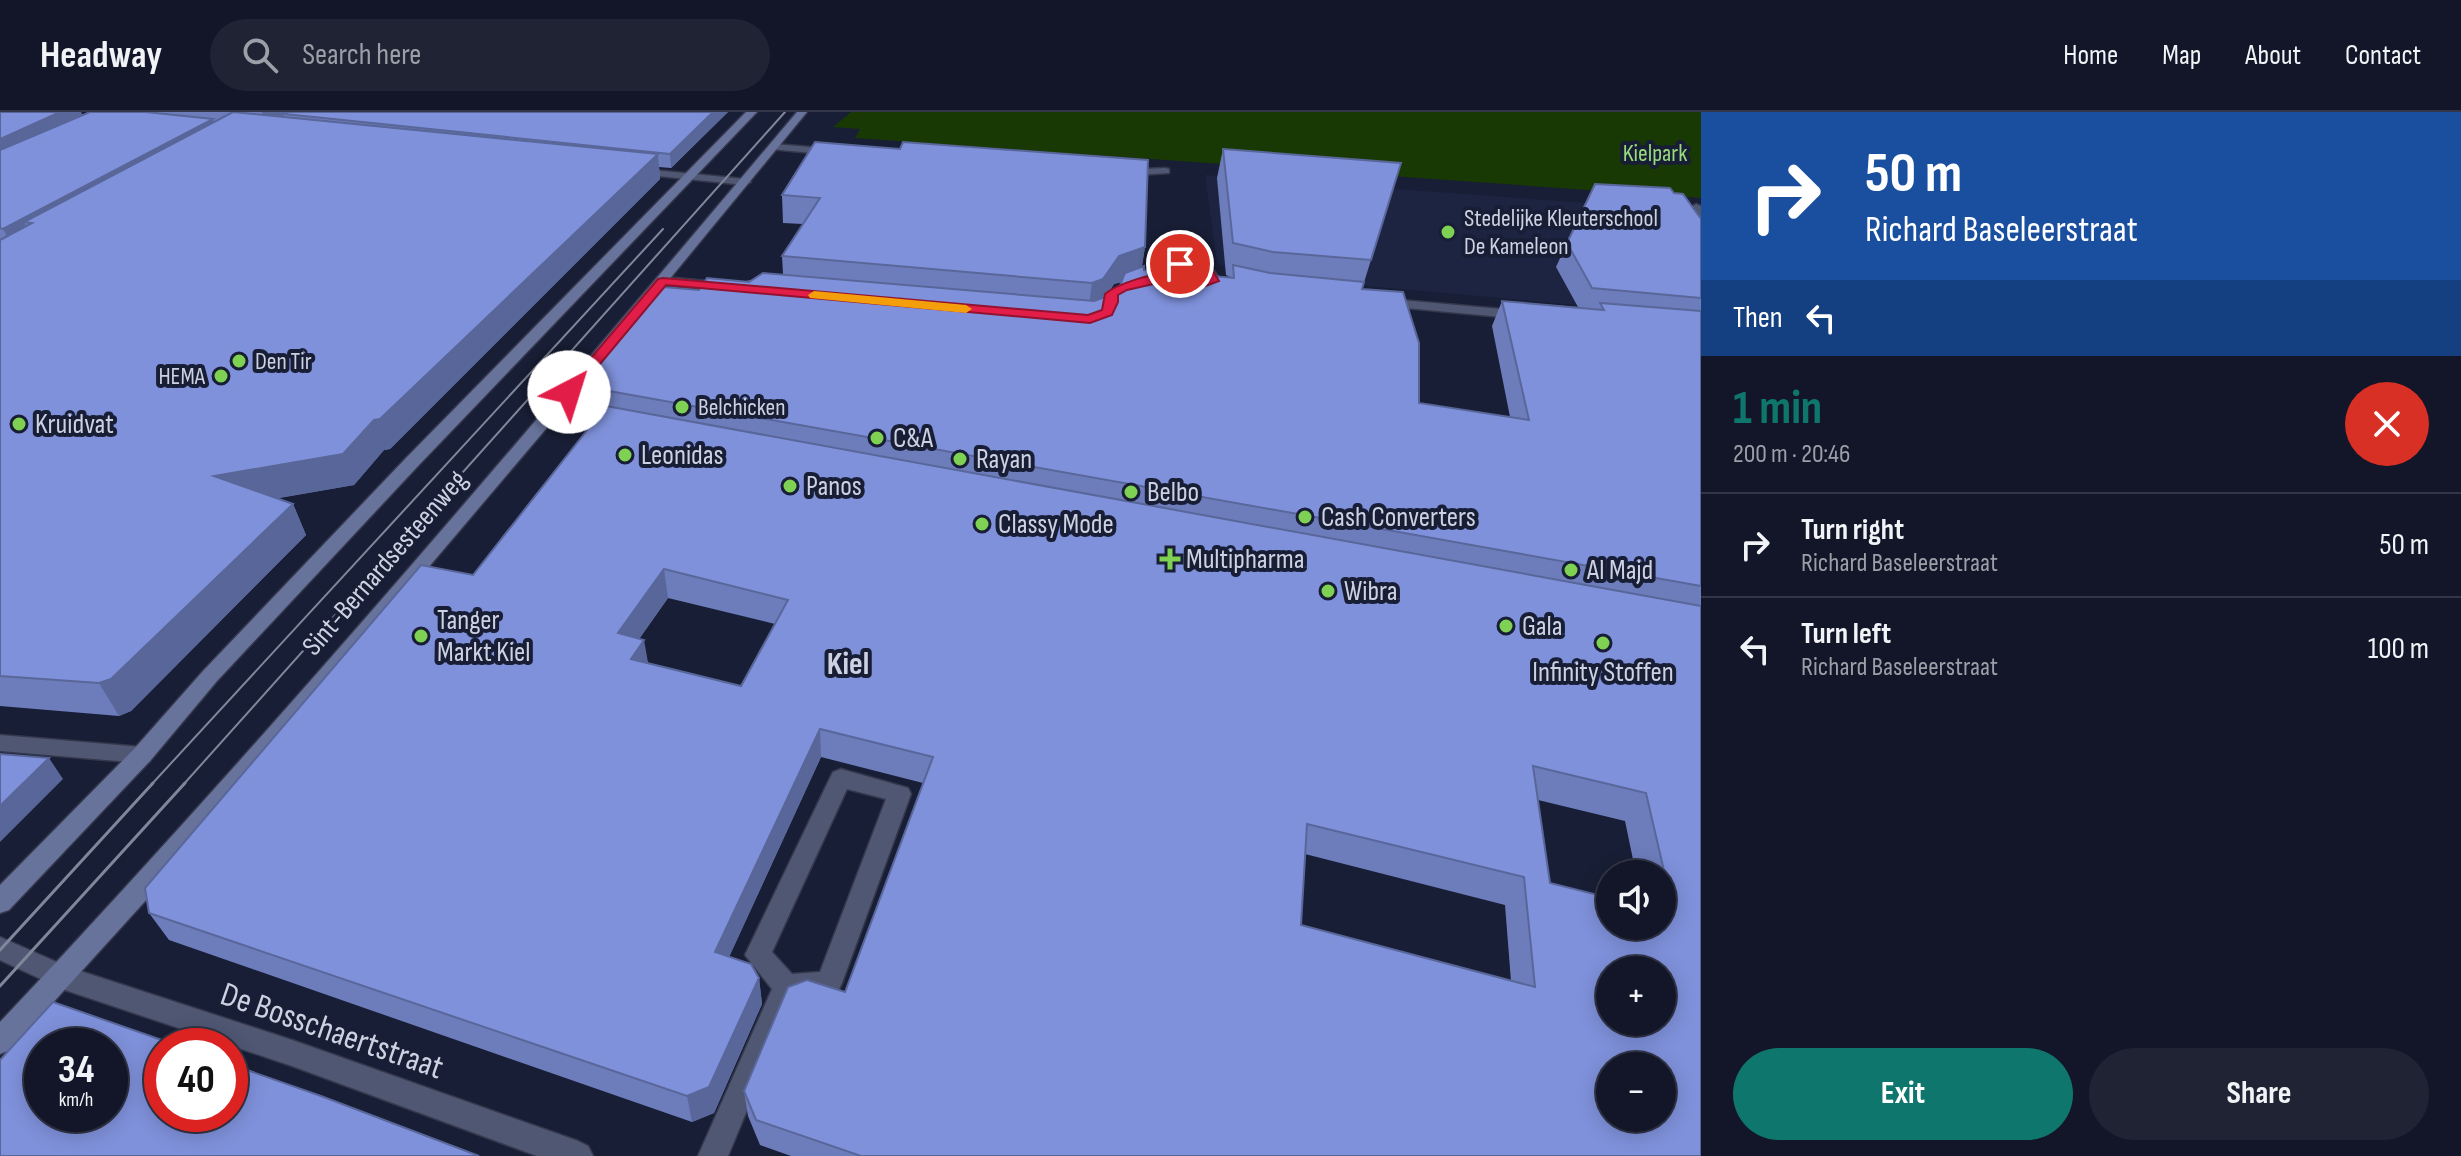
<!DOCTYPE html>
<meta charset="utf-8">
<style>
body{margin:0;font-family:"Sofia Sans Condensed",sans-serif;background:#1f2334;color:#f1f3f6;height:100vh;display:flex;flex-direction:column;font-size:30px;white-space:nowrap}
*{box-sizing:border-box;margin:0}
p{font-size:26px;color:#9c9fa8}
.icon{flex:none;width:44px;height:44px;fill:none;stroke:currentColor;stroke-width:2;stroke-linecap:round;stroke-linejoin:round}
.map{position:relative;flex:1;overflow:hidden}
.drawer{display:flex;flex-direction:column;background:#121628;width:760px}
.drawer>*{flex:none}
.guide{background:#1a4fa0;color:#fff;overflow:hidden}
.controls{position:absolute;left:1596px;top:748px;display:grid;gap:16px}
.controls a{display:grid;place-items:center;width:80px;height:80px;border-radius:50%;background:#121628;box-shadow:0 4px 20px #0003,0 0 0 2px #313545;font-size:40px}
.speed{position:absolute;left:24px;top:916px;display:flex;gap:16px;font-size:40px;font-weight:700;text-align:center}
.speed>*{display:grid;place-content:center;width:104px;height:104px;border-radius:50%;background:#121628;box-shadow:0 4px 20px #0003,0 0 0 2px #313545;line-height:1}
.speed small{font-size:20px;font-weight:400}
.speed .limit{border:12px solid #d22;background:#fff;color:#111}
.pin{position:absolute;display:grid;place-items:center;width:68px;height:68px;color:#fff;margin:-34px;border:4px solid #fff;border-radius:50%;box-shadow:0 2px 8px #0007}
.me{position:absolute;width:88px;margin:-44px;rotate:40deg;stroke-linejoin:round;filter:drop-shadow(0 0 6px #0008)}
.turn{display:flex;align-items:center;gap:28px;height:168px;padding:0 32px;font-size:36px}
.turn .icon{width:104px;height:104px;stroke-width:2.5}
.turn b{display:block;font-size:56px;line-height:68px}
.then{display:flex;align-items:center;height:76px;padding:0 32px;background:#0003;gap:16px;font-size:30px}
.round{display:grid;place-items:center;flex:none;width:84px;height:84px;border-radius:42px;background:#1f2334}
.head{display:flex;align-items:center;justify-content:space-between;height:136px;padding:0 32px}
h1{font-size:48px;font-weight:700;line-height:60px;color:#0f766e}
.cta{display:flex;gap:16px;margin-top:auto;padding:16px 32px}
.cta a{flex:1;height:92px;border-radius:48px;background:#0f766e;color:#fff;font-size:32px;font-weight:700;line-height:92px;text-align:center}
.cta a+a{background:#1f2334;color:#f1f3f6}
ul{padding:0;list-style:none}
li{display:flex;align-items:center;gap:24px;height:104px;padding:0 32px;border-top:2px solid #313545}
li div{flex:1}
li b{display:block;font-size:30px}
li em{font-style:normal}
header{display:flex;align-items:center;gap:48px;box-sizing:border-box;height:112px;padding:0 40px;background:#121628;border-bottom:2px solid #313545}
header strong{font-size:38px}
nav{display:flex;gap:44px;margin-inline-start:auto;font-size:28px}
.search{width:560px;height:72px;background:#1f2334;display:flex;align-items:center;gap:20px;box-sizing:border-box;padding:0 28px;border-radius:44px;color:#9c9fa8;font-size:30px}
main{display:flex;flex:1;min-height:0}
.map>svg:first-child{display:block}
.built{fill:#1d2442}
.green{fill:#183904}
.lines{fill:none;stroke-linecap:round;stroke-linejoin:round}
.street-casing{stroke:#35384c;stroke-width:3}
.secondary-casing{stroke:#35384c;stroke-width:3}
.street{fill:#4f5773;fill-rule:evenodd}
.secondary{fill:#68739c;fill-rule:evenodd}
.tram-far1{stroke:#81879a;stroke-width:2}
.tram{stroke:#81879a;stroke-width:3}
.wall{fill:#6d7dbc;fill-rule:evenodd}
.shaded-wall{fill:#596699}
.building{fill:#7f91db;stroke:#596699;stroke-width:2;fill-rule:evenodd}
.route{fill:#e11d48;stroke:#92132f;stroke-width:2}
.slow{fill:#f59e0b}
.poi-dot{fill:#7ed153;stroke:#181e35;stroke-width:3}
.labels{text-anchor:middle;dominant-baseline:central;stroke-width:8;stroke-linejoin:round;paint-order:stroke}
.far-park-label{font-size:24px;fill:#9adb7c;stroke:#181e35}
.far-poi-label{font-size:24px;fill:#cdd2e2;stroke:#181e35;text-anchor:start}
.poi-label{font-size:28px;fill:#cdd2e2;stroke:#181e35;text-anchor:start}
.street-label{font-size:28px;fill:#cdd2e2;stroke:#181e35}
.quarter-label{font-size:32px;font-weight:bold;fill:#cdd2e2;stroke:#181e35}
.near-street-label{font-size:34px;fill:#cdd2e2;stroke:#181e35}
</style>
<header>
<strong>Headway</strong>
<div class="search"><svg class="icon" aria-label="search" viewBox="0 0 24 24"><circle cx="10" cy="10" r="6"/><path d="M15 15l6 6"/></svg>Search here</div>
<nav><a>Home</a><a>Map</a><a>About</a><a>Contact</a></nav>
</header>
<main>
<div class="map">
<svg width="1701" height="1044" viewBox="0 0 1701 1044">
<rect width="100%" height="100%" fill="#181e35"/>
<!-- built -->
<polygon class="built" points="1205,63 1667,97 1701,204 1242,163 1217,151"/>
<!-- green -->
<polygon class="green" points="851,0 1701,0 1701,86 855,26 860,17 833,15"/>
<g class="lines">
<!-- street casing -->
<g class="street-casing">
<g id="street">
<polygon points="774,32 834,37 840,40 834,43 770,37 769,35"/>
<polygon points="633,56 745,67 751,70 745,73 629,61 629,57"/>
<polygon points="1165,56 1169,57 1169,61 1121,64 1115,61 1121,58"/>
<polygon points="1696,92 1701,94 1701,112 1697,111 1690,96"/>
<path d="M1182 149C1198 150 1215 153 1220 169L1208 172 1201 161 1188 157 1171 159 1170 164 1187 171V177H1177L1158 169 1160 154Z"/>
<polygon points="663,165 730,171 737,175 730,179 658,172 656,169"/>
<polygon points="1379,186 1523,199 1530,203 1523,207 1374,193 1374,187"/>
<polygon points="550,297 619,310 627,315 619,320 544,305 542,302"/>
<polygon points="0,623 142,635 150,637 153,643 150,649 142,651 0,639"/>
<path d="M841 657 908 676 911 682 842 871 838 879 794 885 728 1044H698L772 877 745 843 830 666 833 660ZM847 677 886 687 820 860 792 862 772 840Z"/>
<polygon points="0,825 68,855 292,928 578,1029 588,1034 593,1044 537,1044 292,954 62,877 0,848"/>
</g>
</g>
<!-- secondary casing -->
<g class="secondary-casing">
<g id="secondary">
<polygon points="746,0 757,0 418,354 217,569 150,649 9,798 0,801 0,773 134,637 203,559 406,346"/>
<path d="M797 0H807L556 305 148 786 10 938 0 942V910C277 617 537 308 797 0Z"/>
</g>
</g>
<!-- street -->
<use href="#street" class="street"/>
<!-- secondary -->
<use href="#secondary" class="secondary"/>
<!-- tram-far1 -->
<g class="tram-far1">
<polyline points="151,673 663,117"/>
<polyline points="183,673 785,0"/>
</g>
<!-- tram -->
<g class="tram">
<polyline points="0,838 153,671"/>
<polyline points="0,874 185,671"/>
</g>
</g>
<!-- wall -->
<g class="wall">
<polygon points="0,0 81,0 82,3 90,0 728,0 671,56 659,55 660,67 390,337 384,338 354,373 278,386 293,392 306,423 131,599 119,604 0,594"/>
<path d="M815 30 1145 135 1142 155 1144 158 1230 165 1226 163 1217 66 1223 37 1401 51 1362 177 1419 291 1510 305 1492 214 1502 189 1578 195 1556 155 1567 131 1674 81 1701 107V1044H791L760 1033 748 1004 744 979 845 880 923 671 821 645 729 845 759 866 762 892 714 1001 692 1010 169 828 149 801 473 463 606 294 599 284 595 258 699 178 783 162 782 144 803 112 783 111 782 83ZM1122 170 1117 181 1106 185 1114 172ZM668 486 775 512 741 574 648 551 639 527ZM1538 688 1625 709 1636 762H1662V814L1550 771ZM1305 742 1505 793 1511 869 1301 813Z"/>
</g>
<!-- shaded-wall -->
<g class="shaded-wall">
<polygon points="60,0 81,0 83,6 0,45 0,27"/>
<polygon points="262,0 290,0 266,14"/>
<polygon points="713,0 728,0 671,56 670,42"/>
<polygon points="213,7 218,21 32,111 24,110 30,122 11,132 3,117"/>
<polygon points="658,42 660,67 390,337 384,338 354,373 228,395 214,364 374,308"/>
<polygon points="1145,135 1140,163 1114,172 1099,196 1088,200 1092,171 1119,144"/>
<polygon points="293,392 306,423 131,599 119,604 99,571"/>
<polygon points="664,457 668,486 623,550 618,521"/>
<polygon points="644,528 649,556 631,547"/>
<polygon points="820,617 821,645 719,867 715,840"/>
<polygon points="49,646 63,667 0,730 0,694"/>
<polygon points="759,866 762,892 714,1001 692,1010 687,984"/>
</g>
<!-- building -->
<g class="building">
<polygon points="0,0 60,0 0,27"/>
<polygon points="90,0 146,0 213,7 3,117 0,116 0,38"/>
<polygon points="233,0 658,42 380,307 374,308 343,342 214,364 293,392 111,567 99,571 0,564 0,128 32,111 24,110"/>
<polygon points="288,0 713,0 670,42 285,2"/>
<polygon points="815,30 900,37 903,30 1148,48 1145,135 1119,144 1103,167 1092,171 782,144 820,86 782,83"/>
<polygon points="1223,37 1401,51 1371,148 1273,140 1233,131"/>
<polygon points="1595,72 1670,76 1674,81 1683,82 1701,107 1701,186 1592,176 1567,131"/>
<polygon points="1233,153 1270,161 1364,170 1362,177 1403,180 1419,231 1419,291 1529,308 1502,189 1604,198 1600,191 1701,199 1701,474 609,279 595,258 663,175 699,178 707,166 749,170 763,161 1094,189 1117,181 1125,161 1144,154 1144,158 1234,166"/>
<path d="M606 294 1701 494V1044H861L756 1008 744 979 788 875 807 868 845 880 933 645 820 617 715 840 751 852 759 866 709 975 687 984 149 801 145 776 421 453 473 463ZM664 457 788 488 741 574 631 547 644 528 618 521ZM1533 654 1646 681 1674 802 1662 799V814H1610V786L1550 771ZM1307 712 1524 765 1535 875 1301 813ZM1610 858H1662V910H1610ZM1610 954H1662V1006H1610Z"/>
<polygon points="0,642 49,646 0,694"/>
<path d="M53 890 179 934H162V1002H230V952L321 984 479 1044H0V948ZM42 934H110V1002H42Z"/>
</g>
<!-- route -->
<path class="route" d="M1180 149 1211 156 1219 169 1192 179 1162 170 1127 178 1118 183V190L1112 203 1090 211 666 173 574 283 569 284 562 280 658 167 663 166 1088 203 1102 198 1105 182C1115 173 1155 159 1168 163 1183 168 1189 172 1206 167L1202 161 1176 155V150Z"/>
<!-- slow -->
<polygon class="slow" points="814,179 966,193 972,197 966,201 810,186 808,183"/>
<!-- markers -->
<g class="poi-dot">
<circle cx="1448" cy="120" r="8"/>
<circle cx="239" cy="249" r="8"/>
<circle cx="221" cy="264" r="8"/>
<circle cx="682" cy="295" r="8"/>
<circle cx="19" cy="312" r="8"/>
<circle cx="877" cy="326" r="8"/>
<circle cx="625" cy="343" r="8"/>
<circle cx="960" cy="347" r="8"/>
<circle cx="790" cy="374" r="8"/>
<circle cx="1131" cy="380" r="8"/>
<circle cx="1305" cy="405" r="8"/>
<circle cx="982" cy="412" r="8"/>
<path d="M1166 435h8v8h8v8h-8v8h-8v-8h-8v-8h8z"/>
<circle cx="1571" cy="458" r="8"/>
<circle cx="1328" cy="479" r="8"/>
<circle cx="1506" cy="514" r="8"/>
<circle cx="421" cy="524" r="8"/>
<circle cx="1603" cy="531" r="8"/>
</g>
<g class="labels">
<!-- far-park labels -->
<g class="far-park-label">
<text x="1655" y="41">Kielpark</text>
</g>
<!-- far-poi labels -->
<g class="far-poi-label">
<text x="1464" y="106">Stedelijke Kleuterschool<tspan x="1464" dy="28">De Kameleon</tspan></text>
<text x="255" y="249">Den Tir</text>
<text x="205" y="264" text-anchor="end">HEMA</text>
<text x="698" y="295">Belchicken</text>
</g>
<!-- poi labels -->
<g class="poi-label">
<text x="35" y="312">Kruidvat</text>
<text x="893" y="326">C&amp;A</text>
<text x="641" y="343">Leonidas</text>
<text x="976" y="347">Rayan</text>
<text x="806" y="374">Panos</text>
<text x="1147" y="380">Belbo</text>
<text x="1321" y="405">Cash Converters</text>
<text x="998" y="412">Classy Mode</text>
<text x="1186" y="447">Multipharma</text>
<text x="1587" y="458">Al Majd</text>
<text x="1344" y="479">Wibra</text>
<text x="437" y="508">Tanger<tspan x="437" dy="32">Markt Kiel</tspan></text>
<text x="1522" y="514">Gala</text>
<text x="1603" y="560" text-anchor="middle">Infinity Stoffen</text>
</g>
<!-- street labels -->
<g class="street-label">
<text transform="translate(385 451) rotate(-49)">Sint-Bernardsesteenweg</text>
</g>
<!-- quarter labels -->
<g class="quarter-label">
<text x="848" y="552">Kiel</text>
</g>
<!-- near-street labels -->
<g class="near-street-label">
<text transform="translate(332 919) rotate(19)">De Bosschaertstraat</text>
</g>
</g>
</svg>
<div class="controls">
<a><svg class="icon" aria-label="sound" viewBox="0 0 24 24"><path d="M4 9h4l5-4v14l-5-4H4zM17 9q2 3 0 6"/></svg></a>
<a>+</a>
<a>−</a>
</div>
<div class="speed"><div>34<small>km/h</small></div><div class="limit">40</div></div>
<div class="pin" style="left:1180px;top:152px;background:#d93025"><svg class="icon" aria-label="arrive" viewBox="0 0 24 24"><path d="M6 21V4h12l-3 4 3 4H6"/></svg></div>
<svg class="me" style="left:569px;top:280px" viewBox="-20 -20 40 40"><circle r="19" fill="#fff"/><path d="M0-13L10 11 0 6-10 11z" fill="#e11d48"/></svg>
</div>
<section class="drawer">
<div class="guide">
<div class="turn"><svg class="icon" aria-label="right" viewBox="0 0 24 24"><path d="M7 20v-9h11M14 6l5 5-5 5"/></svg><div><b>50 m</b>Richard Baseleerstraat</div></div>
<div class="then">Then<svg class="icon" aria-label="left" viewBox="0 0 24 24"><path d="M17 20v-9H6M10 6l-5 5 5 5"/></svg></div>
</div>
<div class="head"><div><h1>1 min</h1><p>200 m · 20:46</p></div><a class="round" style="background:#d93025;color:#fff"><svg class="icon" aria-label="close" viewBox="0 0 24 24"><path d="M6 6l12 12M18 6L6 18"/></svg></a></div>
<ul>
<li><svg class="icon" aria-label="right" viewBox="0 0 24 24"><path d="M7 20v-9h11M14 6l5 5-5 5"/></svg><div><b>Turn right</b><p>Richard Baseleerstraat</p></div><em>50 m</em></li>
<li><svg class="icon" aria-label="left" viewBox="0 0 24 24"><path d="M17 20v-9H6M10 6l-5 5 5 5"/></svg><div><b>Turn left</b><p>Richard Baseleerstraat</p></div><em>100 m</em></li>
</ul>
<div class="cta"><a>Exit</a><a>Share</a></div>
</section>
</main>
